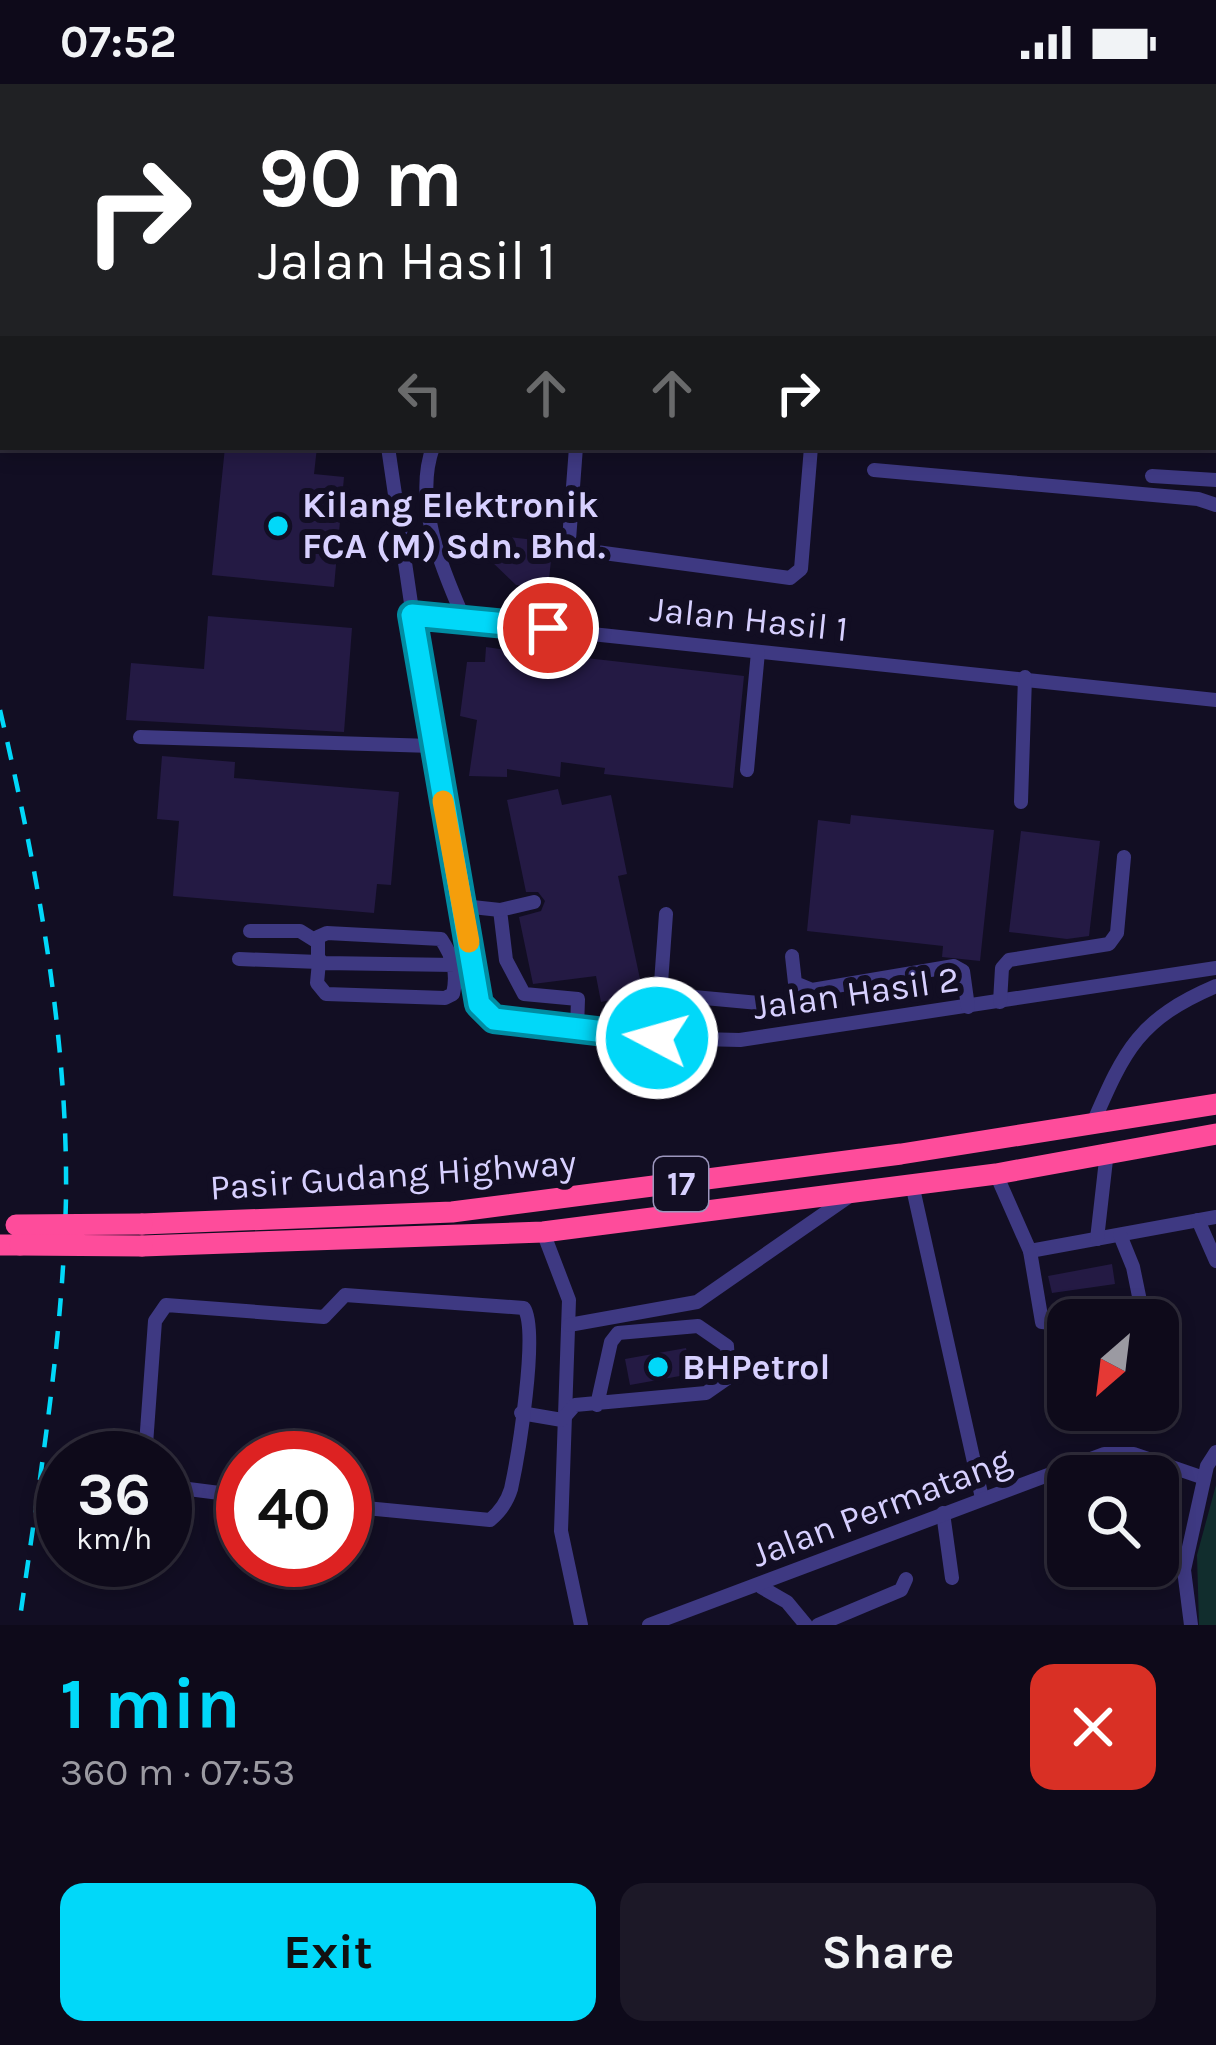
<!DOCTYPE html>
<meta charset="utf-8">
<style>
body{margin:0;font-family:Karla,sans-serif;background:#1c1827;color:#f1f3f6;height:100vh;display:flex;flex-direction:column;font-size:45px;white-space:nowrap}
*{box-sizing:border-box;margin:0}
p{font-size:39px;color:#9b9aa2}
.icon{flex:none;width:66px;height:66px;fill:none;stroke:currentColor;stroke-width:2;stroke-linecap:round;stroke-linejoin:round}
.map{position:relative;height:1541px;overflow:hidden}
.details{display:flex;flex-direction:column;background:#0e0a1a;flex:1}
.details>*{flex:none}
.guide{position:absolute;left:0px;top:0px;width:1218px;height:366px;box-shadow:0 6px 18px #0003,0 0 0 3px #2e2b39;background:#202124;color:#fff;overflow:hidden}
.needle{width:78px;rotate:208deg}
.fabs{position:absolute;left:1047px;top:1215px;display:grid;gap:24px}
.fabs a{display:grid;place-items:center;width:132px;height:132px;border-radius:24px;background:#0e0a1a;box-shadow:0 6px 18px #0003,0 0 0 3px #2e2b39;font-size:60px}
.speed{position:absolute;left:36px;top:1347px;display:flex;gap:24px;font-size:60px;font-weight:700;text-align:center}
.speed>*{display:grid;place-content:center;width:156px;height:156px;border-radius:50%;background:#0e0a1a;box-shadow:0 6px 18px #0003,0 0 0 3px #2e2b39;line-height:1}
.speed small{font-size:30px;font-weight:400}
.speed .limit{border:18px solid #d22;background:#fff;color:#111}
.pin{position:absolute;display:grid;place-items:center;width:102px;height:102px;color:#fff;margin:-51px;border:6px solid #fff;border-radius:50%;box-shadow:0 3px 12px #0007}
.me{position:absolute;width:132px;margin:-66px;rotate:276deg;stroke-linejoin:round;filter:drop-shadow(0 0 9px #0008)}
.turn{display:flex;align-items:center;gap:42px;height:252px;padding:0 60px;font-size:54px}
.turn .icon{width:156px;height:156px;stroke-width:2.5}
.turn b{display:block;font-size:84px;line-height:102px}
.lanes{display:flex;align-items:center;height:114px;padding:0 60px;background:#0003;justify-content:center;gap:60px;direction:ltr}
.lanes .off{opacity:.35}
.round{display:grid;place-items:center;flex:none;width:126px;height:126px;border-radius:24px;background:#1c1827}
.head{display:flex;align-items:center;justify-content:space-between;height:204px;padding:0 60px}
h1{font-size:72px;font-weight:700;line-height:90px;color:#01d8f9}
.action{display:flex;gap:24px;margin-top:auto;padding:24px 60px}
.action a{flex:1;height:138px;border-radius:24px;background:#01d8f9;color:#111;font-size:48px;font-weight:700;line-height:138px;text-align:center}
.action a+a{background:#1c1827;color:#f1f3f6}
.status{display:flex;justify-content:space-between;align-items:center;height:84px;padding:0 60px;background:#0e0a1a;direction:ltr}
.status svg{height:33px;fill:currentColor}
.map>svg:first-child{display:block}
.green{fill:#112d2d}
.building{fill:#241a44}
.lines{fill:none;stroke-linecap:round;stroke-linejoin:round}
.minor{stroke:#3e3982;stroke-width:14}
.highway{stroke:#fe4c9b;stroke-width:21}
.rail{stroke:#01d8f9;stroke-width:4.5;stroke-dasharray:18 15;stroke-linecap:butt}
.highway-bridge{stroke:#fe4c9b;stroke-width:21}
.route-casing{stroke:#018ca2;stroke-width:30}
.route{stroke:#01d8f9;stroke-width:21}
.slow{stroke:#f59e0b;stroke-width:21}
.poi-dot{fill:#01d8f9;stroke:#120e23;stroke-width:4.5}
.labels{text-anchor:middle;dominant-baseline:central;stroke-width:12;stroke-linejoin:round;paint-order:stroke}
.shield{fill:#120e23;stroke:#9c96bd;stroke-width:3}
.shield-label{font-size:33px;font-weight:bold;fill:#d7d0ff}
.poi-label{font-size:36px;font-weight:bold;fill:#d7d0ff;stroke:#120e23;text-anchor:start}
.street-label{font-size:36px;fill:#d7d0ff;stroke:#120e23}
</style>
<div class="status"><b>07:52</b><svg viewBox="0 0 49 12"><path d="M0 12V9h3v3zM5 12V6h3v6zM10 12V3h3v9zM15 12V0h3v12zM26 1h20v11H26zM47 4h2v5h-2z"/></svg></div>
<div class="map">
<svg width="1216" height="1541" viewBox="0 0 1216 1541">
<rect width="100%" height="100%" fill="#120e23"/>
<!-- green -->
<polygon class="green" points="1216,1401 1216,1541 1199,1541 1197,1471"/>
<!-- building -->
<g class="building">
<polygon points="225,363 317,363 314,390 344,393 334,503 212,491"/>
<polygon points="507,453 553,458 548,504 516,501 490,476 492,458 506,460"/>
<polygon points="208,532 352,544 344,648 126,636 131,579 204,585"/>
<polygon points="486,563 535,570 535,580 559,581 560,571 744,592 733,704 604,690 605,684 561,678 560,693 507,685 507,693 469,692 477,636 460,632 467,578 485,578"/>
<polygon points="162,672 235,678 234,694 399,708 391,801 377,800 374,829 173,812 179,737 157,735"/>
<polygon points="558,705 562,721 611,711 627,790 618,792 643,909 601,918 596,892 533,900 519,833 541,827 545,817 538,808 526,808 507,716"/>
<polygon points="851,731 994,746 980,877 942,873 943,862 807,847 818,736 850,740"/>
<polygon points="1021,747 1100,757 1089,852 1067,855 1009,848"/>
<polygon points="1112,1180 1115,1200 1052,1209 1048,1192"/>
<polygon points="686,1264 691,1290 630,1301 625,1275"/>
</g>
<g class="lines">
<!-- minor -->
<g class="minor">
<polyline points="341,0 342,3"/>
<polyline points="1210,0 1211,3"/>
<polyline points="305,3 306,0"/>
<polyline points="1215,31 1216,38"/>
<polyline points="388,363 432,662 479,920 494,935 657,954 740,956 1216,884"/>
<path d="M433 363C413 418 442 485 464 535"/>
<polyline points="576,363 569,456 574,465 790,494 801,485 811,363"/>
<polyline points="874,386 1198,415 1216,421"/>
<polyline points="1152,392 1216,396"/>
<polyline points="412,531 1216,616"/>
<polyline points="140,653 432,662"/>
<polyline points="747,686 758,568"/>
<polyline points="1021,718 1025,593"/>
<polyline points="534,818 500,826 506,876 524,910 578,915 577,945"/>
<polyline points="463,822 500,826"/>
<polyline points="250,847 300,847 316,857"/>
<polyline points="792,872 795,899 812,906 954,882 963,887 968,923"/>
<path d="M239 875 319 878 317 899 326 910 445 914 453 910C458 889 453 873 441 855L327 849 318 853V874L323 879 455 881 473 880"/>
<polyline points="661,910 759,919"/>
<polyline points="1000,918 1002,884 1009,876 1109,860 1117,849 1124,773"/>
<polyline points="657,954 666,830"/>
<path d="M1093 1039C1125 965 1139 935 1216 902"/>
<polyline points="996,1090 1030,1167 1216,1133"/>
<polyline points="912,1100 982,1414"/>
<polyline points="1198,1136 1216,1177"/>
<polyline points="543,1148 569,1216 561,1447 581,1541"/>
<polyline points="1120,1151 1133,1183 1140,1217 1137,1229 1124,1236"/>
<polyline points="1097,1155 1107,1067"/>
<polyline points="1030,1167 1042,1238 1068,1241"/>
<polyline points="569,1241 697,1218 851,1111"/>
<polyline points="521,1329 562,1336 575,1321 706,1309 729,1293 727,1262 698,1242 618,1249 611,1258 597,1321"/>
<path d="M145 1374 155 1237 166 1221 324 1233 345 1211 524 1224C539 1247 518 1373 511 1405 507 1418 501 1427 490 1436L345 1422"/>
<polyline points="165,1402 243,1412"/>
<polyline points="943,1429 952,1494"/>
<polyline points="761,1503 787,1518 806,1541"/>
<polyline points="649,1541 1104,1370 1134,1370 1204,1394"/>
<polyline points="818,1541 901,1506 906,1495"/>
<polyline points="1191,1541 1184,1486 1207,1382 1216,1368"/>
</g>
<!-- highway -->
<g class="highway">
<polyline points="142,1140 452,1128 901,1070 1216,1020"/>
<polyline points="0,1161 20,1161"/>
<polyline points="142,1162 543,1148 996,1090 1216,1050"/>
</g>
<!-- rail -->
<path class="rail" d="M0 626C37 785 68 951 66 1114 63 1257 39 1399 19 1541"/>
<!-- highway-bridge -->
<g class="highway-bridge">
<polyline points="16,1141 142,1140"/>
<polyline points="20,1161 142,1162"/>
</g>
</g>
<g class="lines">
<!-- route casing -->
<g class="route-casing">
<polyline id="route" points="548,544 412,531 479,920 494,935 657,954"/>
</g>
<!-- route -->
<use href="#route" class="route"/>
<!-- slow -->
<polyline class="slow" points="443,717 469,858"/>
</g>
<!-- markers -->
<g class="poi-dot">
<circle cx="278" cy="442" r="12"/>
<circle cx="658" cy="1283" r="12"/>
</g>
<g class="labels">
<!-- shield labels -->
<rect class="shield" x="654" y="1073" width="54" height="54" rx="9"/>
<g class="shield-label">
<text x="681" y="1100">17</text>
</g>
<!-- poi labels -->
<g class="poi-label">
<text x="302" y="421">Kilang Elektronik<tspan x="302" dy="41">FCA (M) Sdn. Bhd.</tspan></text>
<text x="682" y="1283">BHPetrol</text>
</g>
<!-- street labels -->
<g class="street-label">
<text transform="translate(749 535) rotate(6)">Jalan Hasil 1</text>
<text transform="translate(856 909) rotate(-8)">Jalan Hasil 2</text>
<text transform="translate(393 1091) rotate(-4)">Pasir Gudang Highway</text>
<text transform="translate(881 1423) rotate(-21)">Jalan Permatang</text>
</g>
</g>
</svg>
<div class="fabs">
<a><svg class="needle" viewBox="-14 -14 28 28"><path d="M0-13l5 13h-10z" fill="#e53935"/><path d="M0 13l5-13h-10z" fill="#9b9aa2"/></svg></a>
<a><svg class="icon" aria-label="search" viewBox="0 0 24 24"><circle cx="10" cy="10" r="6"/><path d="M15 15l6 6"/></svg></a>
</div>
<div class="speed"><div>36<small>km/h</small></div><div class="limit">40</div></div>
<div class="pin" style="left:548px;top:544px;background:#d93025"><svg class="icon" aria-label="arrive" viewBox="0 0 24 24"><path d="M6 21V4h12l-3 4 3 4H6"/></svg></div>
<svg class="me" style="left:657px;top:954px" viewBox="-20 -20 40 40"><circle r="17" fill="#01d8f9" stroke="#fff" stroke-width="3"/><path d="M0-11L8 9 0 5-8 9z" fill="#fff"/></svg>
<div class="guide">
<div class="turn"><svg class="icon" aria-label="right" viewBox="0 0 24 24"><path d="M7 20v-9h11M14 6l5 5-5 5"/></svg><div><b>90 m</b>Jalan Hasil 1</div></div>
<div class="lanes"><svg class="icon off" aria-label="left" viewBox="0 0 24 24"><path d="M17 20v-9H6M10 6l-5 5 5 5"/></svg><svg class="icon off" aria-label="ahead" viewBox="0 0 24 24"><path d="M12 20V5M6 11l6-6 6 6"/></svg><svg class="icon off" aria-label="ahead" viewBox="0 0 24 24"><path d="M12 20V5M6 11l6-6 6 6"/></svg><svg class="icon" aria-label="right" viewBox="0 0 24 24"><path d="M7 20v-9h11M14 6l5 5-5 5"/></svg></div>
</div>
</div>
<section class="details">
<div class="head"><div><h1>1 min</h1><p>360 m · 07:53</p></div><a class="round" style="background:#d93025;color:#fff"><svg class="icon" aria-label="close" viewBox="0 0 24 24"><path d="M6 6l12 12M18 6L6 18"/></svg></a></div>
<div class="action"><a>Exit</a><a>Share</a></div>
</section>
